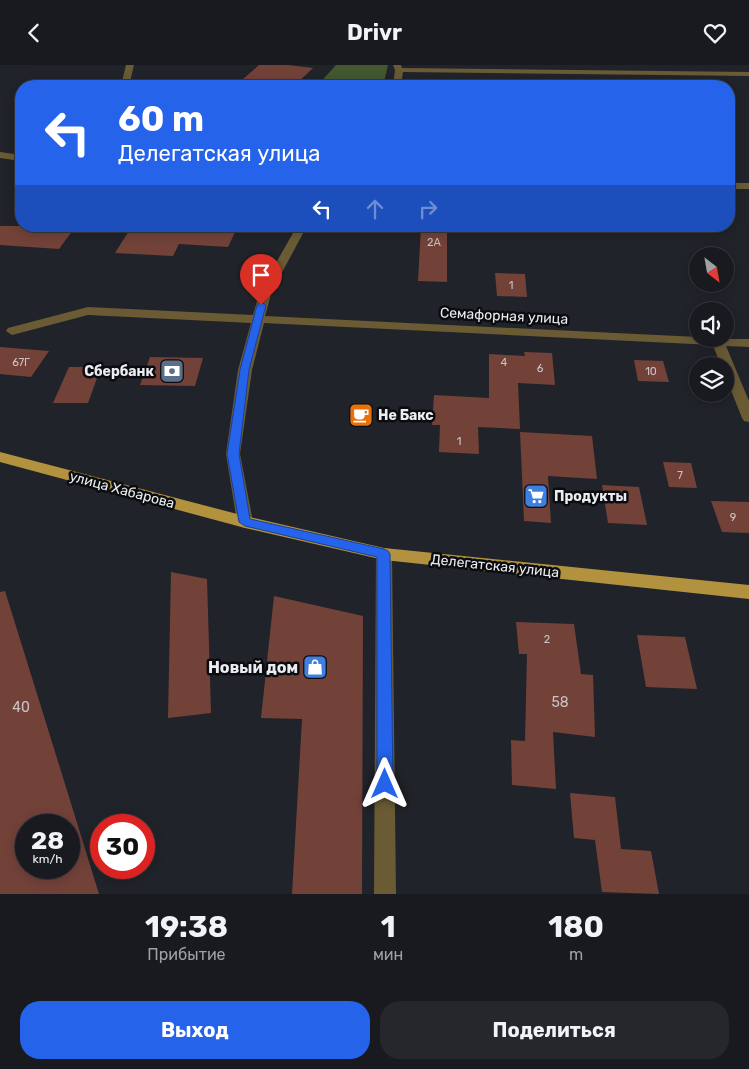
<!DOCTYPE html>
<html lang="ru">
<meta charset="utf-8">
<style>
body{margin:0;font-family:Rubik,sans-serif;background:#25272c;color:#f1f3f6;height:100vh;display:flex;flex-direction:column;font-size:19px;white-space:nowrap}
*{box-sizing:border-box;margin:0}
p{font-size:16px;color:#9fa1a4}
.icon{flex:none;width:28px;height:28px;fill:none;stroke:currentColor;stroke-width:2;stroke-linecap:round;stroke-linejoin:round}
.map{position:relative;height:829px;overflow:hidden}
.drawer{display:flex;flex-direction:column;background:#181a1f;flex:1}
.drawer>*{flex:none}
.top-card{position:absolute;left:15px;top:15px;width:720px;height:152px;border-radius:20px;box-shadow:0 2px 12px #0003,0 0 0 1px #36383d;background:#2563eb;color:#fff;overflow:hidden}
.needle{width:32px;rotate:149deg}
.controls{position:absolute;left:689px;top:182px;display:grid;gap:10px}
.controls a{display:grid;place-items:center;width:45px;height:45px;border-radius:50%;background:#181a1f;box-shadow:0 2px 12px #0003,0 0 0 1px #36383d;font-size:25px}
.speed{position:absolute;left:15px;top:749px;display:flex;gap:10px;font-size:25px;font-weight:700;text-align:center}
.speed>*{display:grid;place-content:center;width:65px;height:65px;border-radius:50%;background:#181a1f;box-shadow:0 2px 12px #0003,0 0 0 1px #36383d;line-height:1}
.speed small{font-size:12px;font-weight:400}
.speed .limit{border:8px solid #d22;background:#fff;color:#111}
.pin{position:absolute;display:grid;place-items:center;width:42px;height:42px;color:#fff;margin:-51px -21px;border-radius:50% 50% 50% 0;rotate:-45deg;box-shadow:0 0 5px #0007}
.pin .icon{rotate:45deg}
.me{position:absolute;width:55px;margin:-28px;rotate:0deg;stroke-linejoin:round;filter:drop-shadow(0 0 4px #0008)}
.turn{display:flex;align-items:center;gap:18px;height:105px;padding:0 20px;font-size:22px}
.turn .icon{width:65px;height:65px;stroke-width:2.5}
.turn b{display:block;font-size:35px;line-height:42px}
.lanes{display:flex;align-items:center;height:48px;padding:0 20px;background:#0003;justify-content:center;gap:25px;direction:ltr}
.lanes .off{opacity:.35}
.eta{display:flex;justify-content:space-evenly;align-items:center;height:85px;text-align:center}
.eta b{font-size:30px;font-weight:700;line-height:35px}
.action{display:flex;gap:10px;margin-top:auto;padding:10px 20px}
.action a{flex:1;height:58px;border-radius:20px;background:#2563eb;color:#fff;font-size:20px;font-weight:700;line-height:58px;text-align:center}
.action a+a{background:#25272c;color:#f1f3f6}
header{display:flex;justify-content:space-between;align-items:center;height:65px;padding:0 20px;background:#181a1f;font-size:22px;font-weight:700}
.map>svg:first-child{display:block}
.forest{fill:#43582f}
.building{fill:#724239;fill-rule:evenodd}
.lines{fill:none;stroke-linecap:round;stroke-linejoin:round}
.minor{fill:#6a5b35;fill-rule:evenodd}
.major{fill:#b2923e;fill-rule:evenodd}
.route{fill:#2563eb;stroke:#184099}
.labels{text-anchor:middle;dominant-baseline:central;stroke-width:5;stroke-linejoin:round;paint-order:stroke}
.number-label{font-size:11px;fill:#ccc2c3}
.street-label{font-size:14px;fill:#eaecf1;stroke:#0b0c0f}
.poi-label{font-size:14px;font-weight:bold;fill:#eaecf1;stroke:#0b0c0f;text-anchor:start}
.near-number-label{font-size:14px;fill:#ccc2c3}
.near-poi-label{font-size:16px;font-weight:bold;fill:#eaecf1;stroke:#0b0c0f;text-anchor:end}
</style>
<header><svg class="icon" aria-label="back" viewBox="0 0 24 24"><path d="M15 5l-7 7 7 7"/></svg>Drivr<svg class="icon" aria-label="heart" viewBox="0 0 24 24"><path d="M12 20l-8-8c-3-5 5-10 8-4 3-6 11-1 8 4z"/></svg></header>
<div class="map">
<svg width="749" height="829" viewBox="0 0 749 829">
<rect width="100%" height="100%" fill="#202329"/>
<!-- forest -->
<polygon class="forest" points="336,0 388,0 383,21 317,21"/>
<!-- building -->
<g class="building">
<polygon points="259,0 288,0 313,3 294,21 235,21"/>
<polygon points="0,161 76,161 59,184 0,180"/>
<polygon points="132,161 238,161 228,182 179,179 173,191 115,188"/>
<polygon points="421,162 447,162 447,217 418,216"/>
<polygon points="495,208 525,209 527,232 497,231"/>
<polygon points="0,282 49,286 31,312 0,309"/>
<polygon points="524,287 552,288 555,320 518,318 520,364 478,362 479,389 439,387 440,360 432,360 434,330 489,333 489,289 525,291"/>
<polygon points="150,292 203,293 195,321 140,320"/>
<polygon points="634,295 663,296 669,317 638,316"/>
<polygon points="69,302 101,302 88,338 53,338"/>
<polygon points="520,367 592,371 597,414 548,411 551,458 524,456"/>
<polygon points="663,397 691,398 697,423 669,422"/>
<polygon points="602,420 639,422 647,460 608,458"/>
<polygon points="711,436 749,437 749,468 722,467"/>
<polygon points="171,507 207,514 211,648 168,653"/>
<path d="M5 526 74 748 99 829H0V527ZM26 760H69V802H26Z"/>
<polygon points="274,531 363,551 362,829 292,829 302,654 261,653"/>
<polygon points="516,557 574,559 581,609 593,610 595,672 553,667 556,724 512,720 511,675 525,676 527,589 519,589"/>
<polygon points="637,570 685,572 697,624 646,622"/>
<polygon points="570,728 615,732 621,784 651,786 659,829 602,827 595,775 574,773"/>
</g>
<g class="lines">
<!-- minor -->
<g class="minor">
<polygon points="126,0 134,0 129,21 121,21"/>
<polygon points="393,0 401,0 402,3 749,7 749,11 403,7 401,21 393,21 395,5"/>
<polygon points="0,87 21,90 21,96 0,93"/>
<rect x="729" y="118" width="20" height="6"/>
<polygon points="297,161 307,161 272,226 265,251 698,272 698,274 749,274 749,282 726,281 749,336 749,357 744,356 742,353 725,310 725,301 721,301 713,280 264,258 252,305 240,389 253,457 251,461 245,463 239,461 237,457 226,389 238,305 251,258 88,250 12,270 6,266 8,263 88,242 253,250 260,226"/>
<polygon points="384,483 390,485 392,489 396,829 374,829 376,489 378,485"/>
</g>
<!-- major -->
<polygon class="major" points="0,387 245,451 384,483 749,520 749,534 384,495 245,463 0,397"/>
</g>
<!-- route -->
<polygon class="route" points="261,237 266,240 249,305 239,389 250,454 384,484 388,486 390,489 393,719 391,725 385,727 380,725 377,719 377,492 245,461 239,457 227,389 240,305 257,240"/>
<!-- icons -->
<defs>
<g id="bank-square" transform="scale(1.25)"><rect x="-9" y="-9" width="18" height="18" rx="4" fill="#5c6f8a" stroke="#0b0c0f"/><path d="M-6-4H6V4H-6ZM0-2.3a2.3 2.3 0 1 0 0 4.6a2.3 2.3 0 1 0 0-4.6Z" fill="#fff"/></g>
<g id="cafe-square" transform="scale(1.25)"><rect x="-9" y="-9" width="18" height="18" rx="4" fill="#e8710a" stroke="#0b0c0f"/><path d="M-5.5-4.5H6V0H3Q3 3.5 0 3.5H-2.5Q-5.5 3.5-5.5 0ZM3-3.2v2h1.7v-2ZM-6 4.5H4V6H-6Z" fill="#fff"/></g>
<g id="supermarket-square" transform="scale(1.25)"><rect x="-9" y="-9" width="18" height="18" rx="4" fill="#3f7fe0" stroke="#0b0c0f"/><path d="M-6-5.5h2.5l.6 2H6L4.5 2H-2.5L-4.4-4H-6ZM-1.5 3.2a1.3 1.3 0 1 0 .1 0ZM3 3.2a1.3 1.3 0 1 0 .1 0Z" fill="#fff"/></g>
<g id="shop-square" transform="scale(1.25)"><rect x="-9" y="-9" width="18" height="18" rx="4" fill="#3f7fe0" stroke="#0b0c0f"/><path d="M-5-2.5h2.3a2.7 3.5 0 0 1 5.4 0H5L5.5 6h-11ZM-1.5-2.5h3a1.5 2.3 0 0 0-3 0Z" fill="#fff"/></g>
</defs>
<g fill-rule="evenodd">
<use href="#bank-square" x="172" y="306"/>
<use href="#cafe-square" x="361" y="350"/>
<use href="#supermarket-square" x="536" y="431"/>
<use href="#shop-square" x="315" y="602"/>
</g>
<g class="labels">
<!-- number labels -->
<g class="number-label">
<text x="434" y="177">2А</text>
<text x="511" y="220">1</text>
<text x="21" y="297">67Г</text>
<text x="504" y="297">4</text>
<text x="540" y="303">6</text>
<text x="651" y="306">10</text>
<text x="459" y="376">1</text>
<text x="680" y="410">7</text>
<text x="733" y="452">9</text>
<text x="547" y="574">2</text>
</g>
<!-- street labels -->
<g class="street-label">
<text transform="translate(504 251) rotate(3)">Семафорная улица</text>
<text transform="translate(122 425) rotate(15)">улица Хабарова</text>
<text transform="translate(495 501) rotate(6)">Делегатская улица</text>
</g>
<!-- poi labels -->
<g class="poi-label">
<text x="154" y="306" text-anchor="end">Сбербанк</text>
<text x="378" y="350">Не Бакс</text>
<text x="554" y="431">Продукты</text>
</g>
<!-- near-number labels -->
<g class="near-number-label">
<text x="560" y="637">58</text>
<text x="21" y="642">40</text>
</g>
<!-- near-poi labels -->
<g class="near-poi-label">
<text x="298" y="602">Новый дом</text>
</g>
</g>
</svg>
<div class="controls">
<a><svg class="needle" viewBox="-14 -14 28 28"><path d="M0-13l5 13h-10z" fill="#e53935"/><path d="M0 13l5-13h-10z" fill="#9fa1a4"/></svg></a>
<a><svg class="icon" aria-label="sound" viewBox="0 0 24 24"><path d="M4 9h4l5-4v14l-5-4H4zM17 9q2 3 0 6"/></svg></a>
<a><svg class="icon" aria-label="layers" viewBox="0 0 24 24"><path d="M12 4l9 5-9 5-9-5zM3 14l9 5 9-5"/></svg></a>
</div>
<div class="speed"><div>28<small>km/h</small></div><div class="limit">30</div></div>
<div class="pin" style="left:261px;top:240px;background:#d93025"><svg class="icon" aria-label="arrive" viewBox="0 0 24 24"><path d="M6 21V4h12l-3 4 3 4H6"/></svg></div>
<svg class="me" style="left:385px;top:719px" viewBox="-20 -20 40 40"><path d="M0-17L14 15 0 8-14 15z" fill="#2563eb" stroke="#fff" stroke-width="4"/></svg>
<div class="top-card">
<div class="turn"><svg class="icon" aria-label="left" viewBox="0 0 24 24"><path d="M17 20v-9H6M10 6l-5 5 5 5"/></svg><div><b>60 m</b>Делегатская улица</div></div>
<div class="lanes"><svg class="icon" aria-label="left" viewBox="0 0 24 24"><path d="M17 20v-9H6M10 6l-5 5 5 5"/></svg><svg class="icon off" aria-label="ahead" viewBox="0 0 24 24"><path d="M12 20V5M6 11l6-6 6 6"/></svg><svg class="icon off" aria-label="right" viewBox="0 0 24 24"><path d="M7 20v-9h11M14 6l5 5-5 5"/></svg></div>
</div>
</div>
<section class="drawer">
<div class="eta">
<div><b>19:38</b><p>Прибытие</p></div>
<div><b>1</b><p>мин</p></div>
<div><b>180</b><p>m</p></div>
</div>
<div class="action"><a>Выход</a><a>Поделиться</a></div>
</section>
